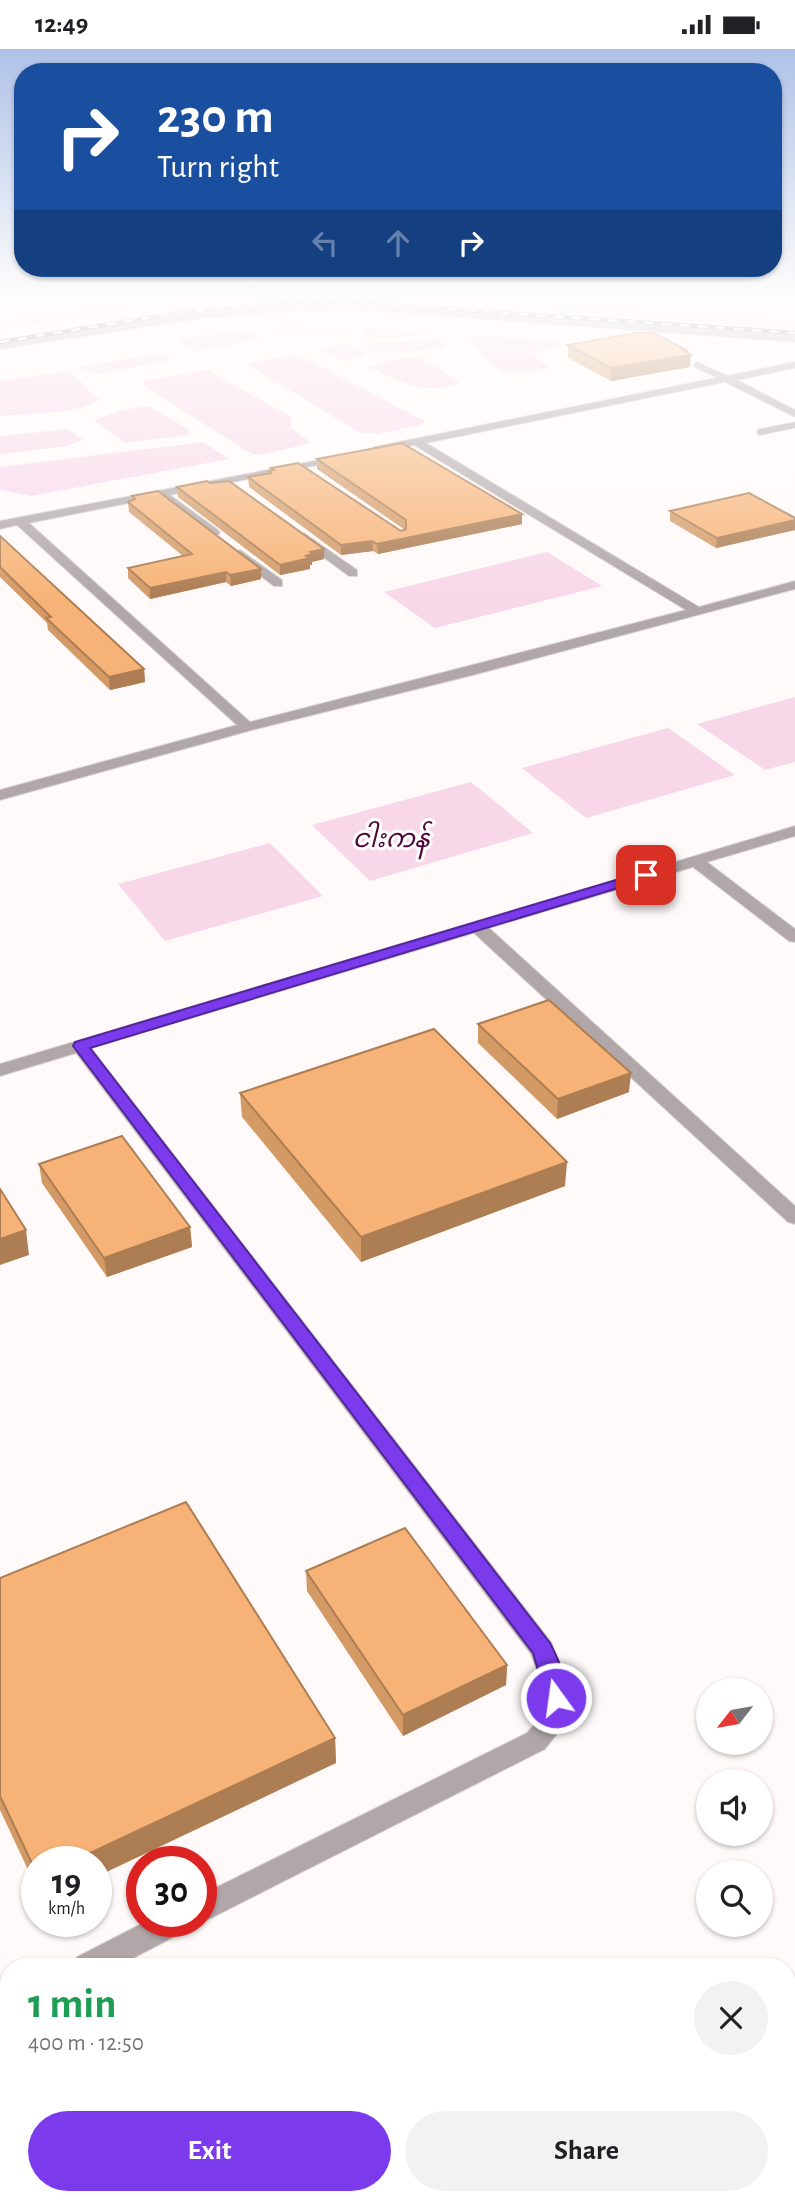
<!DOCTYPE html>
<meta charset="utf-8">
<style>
body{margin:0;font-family:"Alegreya Sans","Noto Sans Myanmar",sans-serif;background:#f2f2f2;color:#202124;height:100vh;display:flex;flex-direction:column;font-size:26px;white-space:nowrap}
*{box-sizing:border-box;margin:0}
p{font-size:23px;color:#757577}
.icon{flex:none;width:38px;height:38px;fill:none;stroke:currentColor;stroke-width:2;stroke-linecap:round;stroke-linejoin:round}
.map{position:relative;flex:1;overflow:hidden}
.sheet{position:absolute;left:0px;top:1909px;width:796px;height:247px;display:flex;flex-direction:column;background:#fff;border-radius:28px 28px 0 0;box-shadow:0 2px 5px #0004}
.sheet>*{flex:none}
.banner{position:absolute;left:14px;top:14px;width:768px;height:214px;border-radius:28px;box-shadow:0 2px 5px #0004;background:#1a4fa0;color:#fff;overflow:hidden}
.needle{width:46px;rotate:239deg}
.tools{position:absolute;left:696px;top:1629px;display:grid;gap:14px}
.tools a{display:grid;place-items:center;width:77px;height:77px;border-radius:50%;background:#fff;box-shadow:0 2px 5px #0004;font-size:35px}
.speed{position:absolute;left:21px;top:1797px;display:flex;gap:14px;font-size:35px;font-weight:700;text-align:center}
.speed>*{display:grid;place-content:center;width:91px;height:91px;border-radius:50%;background:#fff;box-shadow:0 2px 5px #0004;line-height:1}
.speed small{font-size:18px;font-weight:400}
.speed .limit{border:10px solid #d22;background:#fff;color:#111}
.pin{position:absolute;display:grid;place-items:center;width:60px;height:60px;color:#fff;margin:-30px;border-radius:14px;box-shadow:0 4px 10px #0006}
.me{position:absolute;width:77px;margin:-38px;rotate:346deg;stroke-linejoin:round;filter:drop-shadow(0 0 5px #0008)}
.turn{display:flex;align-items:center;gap:24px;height:147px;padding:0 28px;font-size:32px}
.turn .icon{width:91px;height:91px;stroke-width:2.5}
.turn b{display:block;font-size:49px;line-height:60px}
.lanes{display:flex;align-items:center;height:66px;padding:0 28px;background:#0003;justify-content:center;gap:35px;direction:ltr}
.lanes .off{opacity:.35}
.round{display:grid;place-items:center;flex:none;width:74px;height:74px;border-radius:37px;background:#f2f2f2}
.summary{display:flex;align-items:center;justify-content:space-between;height:119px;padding:0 28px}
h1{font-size:42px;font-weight:700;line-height:52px;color:#1e9e55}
.primary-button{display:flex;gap:14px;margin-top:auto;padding:14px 28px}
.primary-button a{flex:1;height:80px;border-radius:42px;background:#7c3aed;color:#fff;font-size:28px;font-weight:700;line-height:80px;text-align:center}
.primary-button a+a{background:#f2f2f2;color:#202124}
.status{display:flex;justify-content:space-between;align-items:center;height:49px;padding:0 35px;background:#fff;direction:ltr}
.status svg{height:19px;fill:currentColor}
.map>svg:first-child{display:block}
.water{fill:#f8d7e9}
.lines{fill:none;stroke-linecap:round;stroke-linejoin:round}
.canal{fill:#f8d7e9;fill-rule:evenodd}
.service-casing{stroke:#dcd7d6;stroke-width:7}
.minor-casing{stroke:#dcd7d6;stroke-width:2}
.path{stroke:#918a89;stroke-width:2.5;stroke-dasharray:2.5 2;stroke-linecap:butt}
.service{stroke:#b1a7a8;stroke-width:6}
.minor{fill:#b1a7a8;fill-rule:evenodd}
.rail-casing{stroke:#6f6867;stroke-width:4.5}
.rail{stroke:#fff;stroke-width:2.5;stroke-dasharray:9;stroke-linecap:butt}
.wall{fill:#d49a66}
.shaded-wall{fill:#ad7d53}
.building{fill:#f7b377;stroke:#ad7d53;stroke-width:2}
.route{fill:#7c3aed;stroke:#51269a;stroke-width:2}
.labels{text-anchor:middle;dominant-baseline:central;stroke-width:6;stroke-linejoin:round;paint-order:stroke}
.water-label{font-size:26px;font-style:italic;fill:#4e0838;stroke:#fff}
</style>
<div class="status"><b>12:49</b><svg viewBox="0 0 49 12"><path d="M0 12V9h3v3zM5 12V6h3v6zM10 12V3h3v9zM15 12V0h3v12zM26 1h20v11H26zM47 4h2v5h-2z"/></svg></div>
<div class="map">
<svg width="795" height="2155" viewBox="0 0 795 2155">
<rect width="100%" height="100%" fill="#fffaf9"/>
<!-- water -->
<g class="water">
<polygon points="275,278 345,279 350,285 284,287 272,282"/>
<polygon points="371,279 426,282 427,286 366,290 361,280"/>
<polygon points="247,281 261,290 198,302 177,292 183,289"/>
<polygon points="469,287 554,291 563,297 532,304 549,319 529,324 507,325 485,310"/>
<polygon points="437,289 446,294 444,299 376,305 369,304 365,296"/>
<polygon points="347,294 366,305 365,308 344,312 317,301"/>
<polygon points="161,304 172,309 165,313 97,325 80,318"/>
<polygon points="296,305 425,372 421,376 377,385 359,383 246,315"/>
<path d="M424 308 429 314 460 334C424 348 401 332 368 318L395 310Z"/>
<polygon points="208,321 291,368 291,379 311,394 265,405 252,405 144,337 144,332"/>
<path d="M70 322 99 351C76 366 27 364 0 367V332Z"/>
<polygon points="148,357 190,381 187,386 125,394 94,371 123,361"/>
<polygon points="68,380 83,391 67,397 0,405 0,387"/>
<polygon points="203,393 229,410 31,447 0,441 0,418"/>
<polygon points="547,503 602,537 435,579 384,543"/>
<polygon points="795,648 795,713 765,721 697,675"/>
<polygon points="668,679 735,726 586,769 522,719"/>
<polygon points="471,733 533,784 370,832 312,776"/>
<polygon points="270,794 323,847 165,892 118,835"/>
</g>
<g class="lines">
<!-- canal -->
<g class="canal">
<polygon points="204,248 275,248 268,252 134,262 0,281 0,273 100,258"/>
<polygon points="385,248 448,248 795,272 795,280 392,252"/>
</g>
<!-- service casing -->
<g class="service-casing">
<g id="service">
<polyline points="697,316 727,330"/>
<polyline points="760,383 795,376"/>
</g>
</g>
<!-- minor casing -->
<g class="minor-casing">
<g id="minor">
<polygon points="307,255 377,256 795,287 795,293 377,262 307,261 203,269 0,300 0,294 203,263"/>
<polygon points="795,313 795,319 737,331 795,361 795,368 725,333 426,394 699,558 795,532 795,540 473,626 252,681 0,751 0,741 237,676 17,476 0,480 0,472 346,406 348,408 342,411 170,446 218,481 220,484 214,488 159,448 29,474 250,673 686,561 414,396 378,403 372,400 374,398"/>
<polygon points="304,484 357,521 357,527 349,527 300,491 300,485"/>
<polygon points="240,501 282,531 282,537 274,537 236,508 234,505"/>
<polygon points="795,777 795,787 707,813 795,880 795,893 789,892 693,818 489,879 795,1157 795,1175 788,1173 474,884 91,999 551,1593 567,1632 571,1667 545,1700 211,1869 201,1873 199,1872 201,1846 527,1684 544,1664 541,1632 531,1605 76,1004 0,1027 0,1015"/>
<polygon points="147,1872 191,1872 187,1881 116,1918 72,1918 77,1908"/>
<polygon points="9,1943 9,1972 0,1975 0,1946"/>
</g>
</g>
<!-- path -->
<polyline class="path" points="792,248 795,249"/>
<!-- service -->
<use href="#service" class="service"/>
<!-- minor -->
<use href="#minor" class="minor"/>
<!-- rail casing -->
<g class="rail-casing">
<polyline id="rail" points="0,293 191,262 294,254 362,254 795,284"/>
</g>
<!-- rail -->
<use href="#rail" class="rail"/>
</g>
<!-- wall -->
<g class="wall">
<polygon points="568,296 688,302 690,318 611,332 568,309"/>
<polygon points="317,410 522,475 378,505 373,502 341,506 249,438 248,428 270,424 271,419 401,482 405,481 317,420"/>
<polygon points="177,438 324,510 312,513 312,516 310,516 310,520 280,526 178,448"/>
<polygon points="132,447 261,530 231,537 226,533 150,550 128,529 128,519 183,507 129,463 128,453 132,451"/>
<polygon points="670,462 795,469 795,481 716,499 670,472"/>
<polygon points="0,487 144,620 145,633 110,641 48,581 47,574 0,528"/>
<polygon points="478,975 629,1043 557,1070 478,994"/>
<polygon points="240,1044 565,1137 361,1213 242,1068"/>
<polygon points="39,1115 190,1178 192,1198 107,1228 42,1134"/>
<polygon points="306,1522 507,1616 506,1636 403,1687 307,1542"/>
<polygon points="0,1529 335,1689 336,1714 37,1813 37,1840 0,1761"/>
</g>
<!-- shaded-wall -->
<g class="shaded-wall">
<polygon points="685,302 688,302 688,306 691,306 690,318 611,332 611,319"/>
<polygon points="522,465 522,475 378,505 377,495"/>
<polygon points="795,471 795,481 716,499 717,489"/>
<polygon points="372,492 373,502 341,506 341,496"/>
<polygon points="324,500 324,510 312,513 312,516 310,516 310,520 280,526 280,516 306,507 310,503"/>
<polygon points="261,520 261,530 231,537 230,526"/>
<polygon points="226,523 226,533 150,550 150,539"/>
<polygon points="144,620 145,633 110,641 109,628"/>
<polygon points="631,1024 629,1043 557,1070 558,1050"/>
<polygon points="567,1113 565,1137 361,1213 361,1188"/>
<polygon points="190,1178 192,1198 107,1228 104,1209"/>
<polygon points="26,1181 29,1206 0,1216 0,1190"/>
<polygon points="507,1616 506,1636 403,1687 403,1666"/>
<polygon points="335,1689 336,1714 96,1828 96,1813 71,1813"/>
</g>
<!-- building -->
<g class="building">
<polygon points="636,284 654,284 688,302 685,302 691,306 611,319 568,296"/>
<polygon points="402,394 522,465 377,495 372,492 341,496 248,428 271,424 269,422 274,421 271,419 298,414 401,482 406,480 406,471 317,410"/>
<polygon points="207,432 210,434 229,432 324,500 310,503 312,505 306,507 310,509 280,516 177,438"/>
<polygon points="158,442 261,520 230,526 226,523 150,539 128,519 192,505 128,453 135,450 132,447"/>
<polygon points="749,444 795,469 795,471 717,489 670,462"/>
<polygon points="0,487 144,620 109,628 46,569 51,568 0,518"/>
<polygon points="549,951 631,1024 558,1050 478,975"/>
<polygon points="434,980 567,1113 361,1188 240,1044"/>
<polygon points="122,1087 190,1178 104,1209 39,1115"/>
<polygon points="0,1140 26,1181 0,1190"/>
<polygon points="186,1453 335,1689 71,1813 37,1813 37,1825 0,1747 0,1529"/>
<polygon points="405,1479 507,1616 403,1666 306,1522"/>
</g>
<!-- sky -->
<linearGradient id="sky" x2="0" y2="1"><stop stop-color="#aec2e8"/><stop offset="0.45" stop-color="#fffdfc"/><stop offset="1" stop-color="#fffdfc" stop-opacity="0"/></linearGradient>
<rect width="795" height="550" fill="url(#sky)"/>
<!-- route -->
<path class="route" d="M646 822 651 823V829L90 999 550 1594C558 1610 572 1638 564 1656L556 1658 548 1656 533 1604 73 997 75 993Z"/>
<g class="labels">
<!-- water labels -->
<g class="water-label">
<text x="391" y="790">ငါးကန်</text>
</g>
</g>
</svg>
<div class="tools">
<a><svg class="needle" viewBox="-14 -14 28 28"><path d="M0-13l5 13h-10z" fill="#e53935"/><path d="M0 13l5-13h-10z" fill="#757577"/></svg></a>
<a><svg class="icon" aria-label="sound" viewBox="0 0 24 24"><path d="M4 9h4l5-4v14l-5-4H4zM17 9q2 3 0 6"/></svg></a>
<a><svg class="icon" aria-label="search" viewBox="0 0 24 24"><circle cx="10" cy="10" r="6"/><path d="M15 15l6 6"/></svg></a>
</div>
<div class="speed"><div>19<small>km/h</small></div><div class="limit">30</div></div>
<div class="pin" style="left:646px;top:826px;background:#d93025"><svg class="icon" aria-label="arrive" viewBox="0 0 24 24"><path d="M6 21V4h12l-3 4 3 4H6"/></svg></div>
<svg class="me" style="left:556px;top:1649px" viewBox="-20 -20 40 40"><circle r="17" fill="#7c3aed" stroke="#fff" stroke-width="3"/><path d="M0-11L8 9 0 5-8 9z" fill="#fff"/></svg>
<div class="banner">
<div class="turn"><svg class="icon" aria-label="right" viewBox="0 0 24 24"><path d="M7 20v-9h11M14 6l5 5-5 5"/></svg><div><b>230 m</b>Turn right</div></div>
<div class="lanes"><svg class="icon off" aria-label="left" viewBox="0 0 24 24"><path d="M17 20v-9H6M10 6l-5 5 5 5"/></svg><svg class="icon off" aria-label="ahead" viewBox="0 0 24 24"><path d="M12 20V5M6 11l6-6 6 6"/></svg><svg class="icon" aria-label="right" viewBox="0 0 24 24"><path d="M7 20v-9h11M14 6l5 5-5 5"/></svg></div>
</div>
<section class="sheet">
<div class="summary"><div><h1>1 min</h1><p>400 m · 12:50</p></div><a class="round"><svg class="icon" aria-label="close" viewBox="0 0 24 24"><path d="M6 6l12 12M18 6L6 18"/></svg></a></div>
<div class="primary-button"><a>Exit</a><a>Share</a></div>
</section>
</div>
